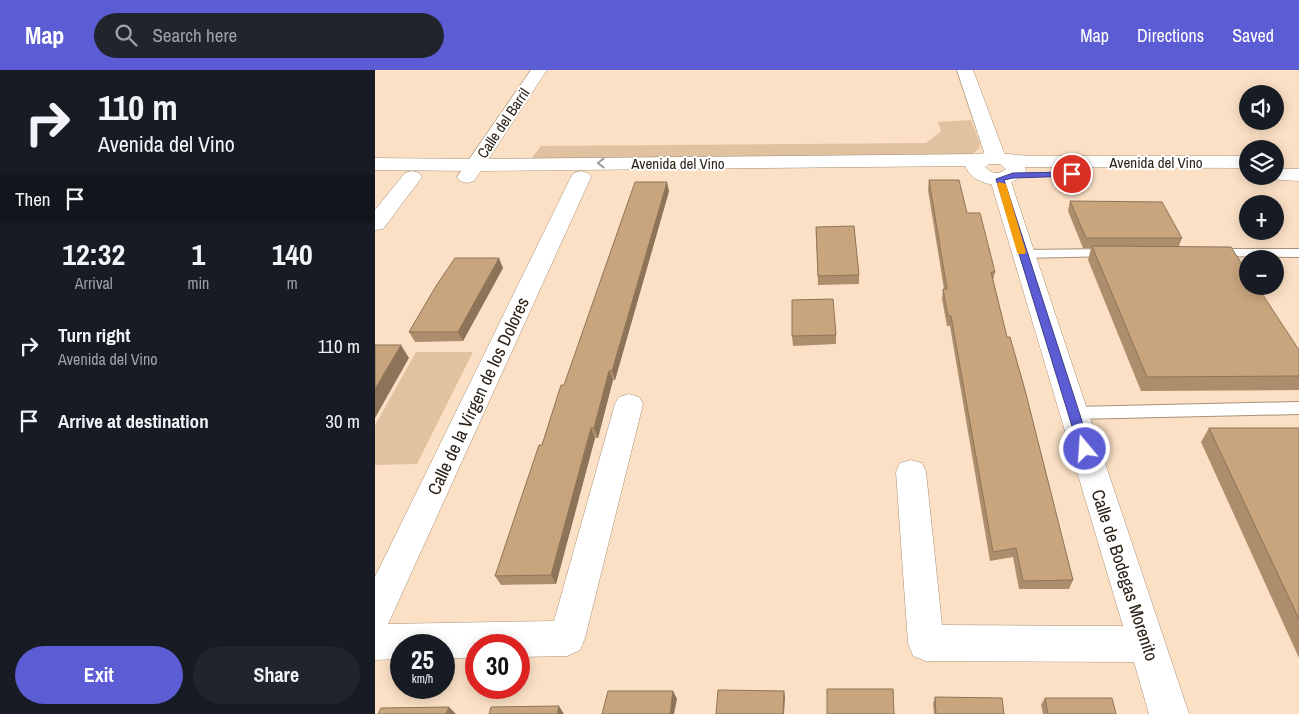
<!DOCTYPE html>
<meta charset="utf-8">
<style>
body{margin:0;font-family:"Archivo Narrow",sans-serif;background:#20242c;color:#f1f3f6;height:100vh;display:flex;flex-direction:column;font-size:19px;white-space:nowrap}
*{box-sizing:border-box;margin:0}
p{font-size:16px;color:#9ea1a6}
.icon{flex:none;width:28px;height:28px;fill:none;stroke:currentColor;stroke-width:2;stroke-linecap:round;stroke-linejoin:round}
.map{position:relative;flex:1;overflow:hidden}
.side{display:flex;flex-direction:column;background:#171b24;width:375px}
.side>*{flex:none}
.banner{background:#171b24;color:#f1f3f6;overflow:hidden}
.fabs{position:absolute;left:864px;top:15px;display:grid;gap:10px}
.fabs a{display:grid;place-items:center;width:45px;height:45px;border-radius:50%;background:#171b24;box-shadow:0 2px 12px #0003;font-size:25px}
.speed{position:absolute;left:15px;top:564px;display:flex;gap:10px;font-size:25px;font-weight:700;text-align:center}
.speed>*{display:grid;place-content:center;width:65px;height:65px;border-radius:50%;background:#171b24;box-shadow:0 2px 12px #0003;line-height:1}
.speed small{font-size:12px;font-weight:400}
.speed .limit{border:8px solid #d22;background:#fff;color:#111}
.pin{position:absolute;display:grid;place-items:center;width:42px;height:42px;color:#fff;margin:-21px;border:2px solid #fff;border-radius:50%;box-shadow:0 1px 5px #0007}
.me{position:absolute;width:55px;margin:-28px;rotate:342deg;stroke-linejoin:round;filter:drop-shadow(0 0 4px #0008)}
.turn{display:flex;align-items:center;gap:18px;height:105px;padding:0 15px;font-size:22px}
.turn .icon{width:65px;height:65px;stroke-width:2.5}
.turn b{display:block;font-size:35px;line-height:42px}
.then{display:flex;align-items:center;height:48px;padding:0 15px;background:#0003;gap:10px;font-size:19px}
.eta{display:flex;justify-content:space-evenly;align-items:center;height:85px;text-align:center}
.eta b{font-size:30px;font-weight:700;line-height:35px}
.button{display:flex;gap:10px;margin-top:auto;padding:10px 15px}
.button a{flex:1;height:58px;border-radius:30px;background:#5c5cd4;color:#fff;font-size:20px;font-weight:700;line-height:58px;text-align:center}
.button a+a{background:#20242c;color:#f1f3f6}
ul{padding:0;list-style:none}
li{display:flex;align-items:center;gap:15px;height:75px;padding:0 15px}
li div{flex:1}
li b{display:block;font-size:19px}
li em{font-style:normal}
header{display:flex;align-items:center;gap:30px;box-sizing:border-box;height:70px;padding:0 25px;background:#5c5cd4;color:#fff}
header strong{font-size:24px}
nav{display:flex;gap:28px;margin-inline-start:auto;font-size:18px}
.search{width:350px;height:45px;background:#20242c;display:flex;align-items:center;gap:12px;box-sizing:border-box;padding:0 18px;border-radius:28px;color:#9ea1a6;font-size:19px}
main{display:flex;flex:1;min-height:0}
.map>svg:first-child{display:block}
.green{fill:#e1c2a0}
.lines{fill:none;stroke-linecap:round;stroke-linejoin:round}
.lane-casing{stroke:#a99177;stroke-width:2}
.street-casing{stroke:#a99177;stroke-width:1}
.secondary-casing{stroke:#a99177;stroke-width:1}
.lane{fill:#fff;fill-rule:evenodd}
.street{fill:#fff;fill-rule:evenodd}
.secondary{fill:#fff;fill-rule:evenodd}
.wall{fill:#ad8e6c}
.shaded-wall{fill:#8d7458}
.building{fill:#c9a57e;stroke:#8d7458}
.oneway{stroke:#a09c98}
.route{fill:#5c5cd4;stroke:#3c3c8a}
.slow{fill:#f59e0b}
.labels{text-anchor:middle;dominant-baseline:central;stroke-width:4;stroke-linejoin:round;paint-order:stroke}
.far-street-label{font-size:15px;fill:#2d2319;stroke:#fff}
.street-label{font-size:18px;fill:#2d2319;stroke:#fff}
</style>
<header>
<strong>Map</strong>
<div class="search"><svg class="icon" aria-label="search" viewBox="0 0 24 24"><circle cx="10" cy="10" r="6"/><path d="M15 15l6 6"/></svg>Search here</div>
<nav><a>Map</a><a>Directions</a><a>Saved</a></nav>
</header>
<main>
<section class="side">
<div class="banner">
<div class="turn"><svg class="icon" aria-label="right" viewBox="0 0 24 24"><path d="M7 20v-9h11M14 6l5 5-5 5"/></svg><div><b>110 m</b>Avenida del Vino</div></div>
<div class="then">Then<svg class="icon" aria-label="arrive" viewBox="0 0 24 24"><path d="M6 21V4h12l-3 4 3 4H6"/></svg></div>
</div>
<div class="eta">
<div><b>12:32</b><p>Arrival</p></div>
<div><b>1</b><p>min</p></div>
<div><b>140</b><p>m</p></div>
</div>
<ul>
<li><svg class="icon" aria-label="right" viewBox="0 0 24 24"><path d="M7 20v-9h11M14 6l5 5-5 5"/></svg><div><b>Turn right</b><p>Avenida del Vino</p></div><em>110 m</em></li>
<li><svg class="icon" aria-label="arrive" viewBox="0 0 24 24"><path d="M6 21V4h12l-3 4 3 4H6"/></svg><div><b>Arrive at destination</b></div><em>30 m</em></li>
</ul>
<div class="button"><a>Exit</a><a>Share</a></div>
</section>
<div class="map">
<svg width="924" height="644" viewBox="0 0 924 644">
<rect width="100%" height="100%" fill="#fbe0c5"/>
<!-- green -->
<g class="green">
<polygon points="596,50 605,74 604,79 591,88 156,89 166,76 551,73 566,61 563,52"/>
<polygon points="41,282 98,282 42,394 0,395 0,355"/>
</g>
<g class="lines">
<!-- lane casing -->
<g class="lane-casing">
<g id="lane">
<polygon points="735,179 741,183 739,186 647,188 641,184 647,180"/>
<polygon points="841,179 924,179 924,187 837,186 835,183"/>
<polygon points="924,332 924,344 699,349 694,347 691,343 694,339 699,337"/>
</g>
</g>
<!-- street casing -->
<g class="street-casing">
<g id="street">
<polygon points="156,0 172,0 99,111 92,113 85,111 82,107"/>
<polygon points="582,0 598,0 631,88 628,92 621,94 614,92 611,88"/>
<polygon points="37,101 44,103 47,107 8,159 0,160 0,140 30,103"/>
<polygon points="206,101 213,103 216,107 13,554 179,551 240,334 244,327 254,324 264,327 268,334 210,568 205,580 192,586 144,587 144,575 101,575 101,588 69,588 69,575 26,575 26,589 0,590 0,507 196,107 199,103"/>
<polygon points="625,103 632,105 635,109 814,644 774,644 759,592 551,591 538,586 533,573 521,402 525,393 536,390 547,393 551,402 567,555 748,556 615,109 618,105"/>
</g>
</g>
<!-- secondary casing -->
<g class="secondary-casing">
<g id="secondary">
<path d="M614 82 653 86H872V98L650 97 651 101C637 121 600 119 590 96L100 101 0 100V88L100 89 606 84ZM614 94H625L631 99C624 105 616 104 610 97Z"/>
<polygon points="900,99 924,99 924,111 893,109 891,106 900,106"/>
</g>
</g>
<!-- lane -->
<use href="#lane" class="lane"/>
<!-- street -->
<use href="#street" class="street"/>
<!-- secondary -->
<use href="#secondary" class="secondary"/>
</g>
<!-- wall -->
<g class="wall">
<polygon points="554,110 592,143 620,202 618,210 632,267 698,510 694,519 644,519 638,487 615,491 575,256 572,256 567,229 568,219 569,219 553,120"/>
<polygon points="294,121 240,310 238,310 223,368 220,368 181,514 126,515 120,506 167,375"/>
<polygon points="695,131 807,168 804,176 924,280 924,320 766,321 713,190 716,178 708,178 693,141"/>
<polygon points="441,157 484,205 484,214 443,215"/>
<polygon points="128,198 88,271 40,272 34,262"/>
<polygon points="461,265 461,274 418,276 417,266"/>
<polygon points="834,358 924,358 924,588 826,372"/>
<polygon points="560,627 629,644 559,644 558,634"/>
<polygon points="670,628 741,644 668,644 666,635"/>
</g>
<!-- shaded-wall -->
<g class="shaded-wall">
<polygon points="292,112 294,121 240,310 237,301"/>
<polygon points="124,188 128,198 88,271 83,262"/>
<polygon points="26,275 34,288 0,348 0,319"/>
<polygon points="234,301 238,310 223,368 219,358"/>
<polygon points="216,358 220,368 181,514 176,505"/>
<polygon points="298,621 302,629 299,644 295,644"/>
<polygon points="409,621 410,628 409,644 408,644"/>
<polygon points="184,636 189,644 182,644"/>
<polygon points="74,637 81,644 71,644"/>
</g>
<!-- building -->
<g class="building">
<polygon points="554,110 584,110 592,143 605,143 620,202 616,202 632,267 635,267 650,320 698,510 648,511 641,478 618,482 576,246 573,246 568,219 572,219"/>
<polygon points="260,112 292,112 237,301 234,301 219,358 216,358 176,505 120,506 164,375 167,375 186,315 189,315"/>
<polygon points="695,131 787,132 807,168 711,168"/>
<polygon points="479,156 484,205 443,206 441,157"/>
<polygon points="717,176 856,177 872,202 872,216 882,216 924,280 924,306 772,307"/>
<polygon points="80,188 124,188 83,262 34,262 61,216"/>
<polygon points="458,229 461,265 417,266 417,230"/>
<polygon points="0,275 26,275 0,319"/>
<polygon points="834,358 924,358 924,549"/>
<polygon points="452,619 518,619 519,644 452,644"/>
<polygon points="343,620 409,621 408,644 341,644"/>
<polygon points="233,621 298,621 295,644 227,644"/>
<polygon points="560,627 627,628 629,644 561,644"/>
<polygon points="670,628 737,628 741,644 673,644"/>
<polygon points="184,636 182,644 114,644 116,637"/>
<polygon points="74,637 71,644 3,644 6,638"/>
</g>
<!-- one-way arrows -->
<defs><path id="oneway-chevron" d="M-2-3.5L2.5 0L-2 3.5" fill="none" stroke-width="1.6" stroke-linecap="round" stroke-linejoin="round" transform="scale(1.25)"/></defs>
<use class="oneway" href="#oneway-chevron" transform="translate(226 93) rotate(180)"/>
<!-- route -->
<polygon class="route" points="697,102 701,104 700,106 638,108 629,110 716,379 715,382 706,382 704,379 621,109 638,103"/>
<!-- slow -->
<polygon class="slow" points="624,112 631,114 651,182 650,184 643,184 642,182 622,114"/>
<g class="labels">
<!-- far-street labels -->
<g class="far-street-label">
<text transform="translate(128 53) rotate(-56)">Calle del Barril</text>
<text x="781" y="92">Avenida del Vino</text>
<text x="303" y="93">Avenida del Vino</text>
</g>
<!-- street labels -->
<g class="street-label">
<text transform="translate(103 326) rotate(-65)">Calle de la Virgen de los Dolores</text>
<text transform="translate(750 505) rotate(72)">Calle de Bodegas Morenito</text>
</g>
</g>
</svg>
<div class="fabs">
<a><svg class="icon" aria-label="sound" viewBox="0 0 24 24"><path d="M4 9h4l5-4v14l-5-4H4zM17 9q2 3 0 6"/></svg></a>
<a><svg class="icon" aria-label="layers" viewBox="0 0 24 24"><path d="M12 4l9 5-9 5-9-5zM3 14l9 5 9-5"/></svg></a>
<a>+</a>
<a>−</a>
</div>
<div class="speed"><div>25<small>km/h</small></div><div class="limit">30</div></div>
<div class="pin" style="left:697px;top:104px;background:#d93025"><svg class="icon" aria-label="arrive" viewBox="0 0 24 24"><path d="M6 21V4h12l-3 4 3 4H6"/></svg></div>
<svg class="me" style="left:710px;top:379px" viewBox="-20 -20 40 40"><circle r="17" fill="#5c5cd4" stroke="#fff" stroke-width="3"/><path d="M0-11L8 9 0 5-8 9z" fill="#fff"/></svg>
</div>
</main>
